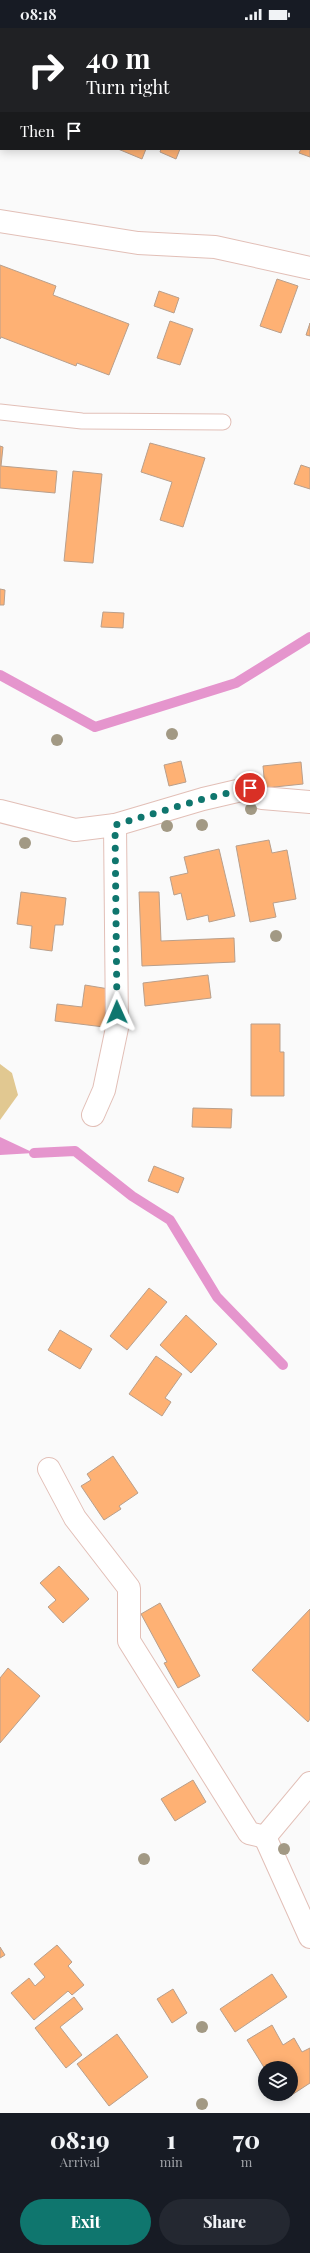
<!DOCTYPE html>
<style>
body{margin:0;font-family:"Playfair Display",serif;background:#242831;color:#f1f3f6;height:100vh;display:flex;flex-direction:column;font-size:15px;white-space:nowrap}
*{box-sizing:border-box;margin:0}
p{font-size:13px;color:#9ea1a6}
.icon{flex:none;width:22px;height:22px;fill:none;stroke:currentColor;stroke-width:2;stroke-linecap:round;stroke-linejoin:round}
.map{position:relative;height:2085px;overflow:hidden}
.panel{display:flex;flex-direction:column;background:#171b24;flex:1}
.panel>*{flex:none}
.banner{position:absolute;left:0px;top:0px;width:310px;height:122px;box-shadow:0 2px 10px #0003;background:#202124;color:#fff;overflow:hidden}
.tools{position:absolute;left:258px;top:2033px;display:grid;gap:8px}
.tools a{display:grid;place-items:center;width:40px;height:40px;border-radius:50%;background:#171b24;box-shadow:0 2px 10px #0003;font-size:20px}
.pin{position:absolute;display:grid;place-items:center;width:34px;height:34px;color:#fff;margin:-17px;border:2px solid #fff;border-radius:50%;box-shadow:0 1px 4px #0007}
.me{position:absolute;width:44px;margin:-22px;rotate:359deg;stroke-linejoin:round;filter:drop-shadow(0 0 3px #0008)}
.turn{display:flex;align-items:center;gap:14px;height:84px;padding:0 20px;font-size:18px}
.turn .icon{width:52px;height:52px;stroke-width:2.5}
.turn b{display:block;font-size:28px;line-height:34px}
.then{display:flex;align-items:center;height:38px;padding:0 20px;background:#0003;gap:8px;font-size:15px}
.eta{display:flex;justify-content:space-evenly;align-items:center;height:68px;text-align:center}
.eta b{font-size:24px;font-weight:800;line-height:28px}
.cta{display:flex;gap:8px;margin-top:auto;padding:8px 20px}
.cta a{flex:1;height:46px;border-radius:24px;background:#0f766e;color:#fff;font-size:16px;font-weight:800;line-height:46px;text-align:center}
.cta a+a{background:#242831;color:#f1f3f6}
.status{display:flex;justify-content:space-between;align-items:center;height:28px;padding:0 20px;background:#171b24;direction:ltr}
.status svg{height:11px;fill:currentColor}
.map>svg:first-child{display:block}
.green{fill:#e1c891}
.water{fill:#e595cd}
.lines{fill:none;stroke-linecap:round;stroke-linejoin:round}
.stream{stroke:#e595cd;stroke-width:10}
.building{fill:#feb174;stroke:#b99f8b}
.lane-casing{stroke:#e2bfb7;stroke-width:17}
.street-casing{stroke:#e2bfb7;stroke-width:24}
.lane{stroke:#fff;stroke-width:15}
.street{stroke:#fff;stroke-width:22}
.tree{fill:#a29984}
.route{stroke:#0f766e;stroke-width:7;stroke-dasharray:0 12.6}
</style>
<div class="status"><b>08:18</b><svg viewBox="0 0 49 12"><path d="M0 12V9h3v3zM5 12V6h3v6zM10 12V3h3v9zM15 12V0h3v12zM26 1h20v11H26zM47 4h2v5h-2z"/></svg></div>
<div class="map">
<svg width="310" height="2085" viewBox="0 0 310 2085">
<rect width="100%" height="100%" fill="#fafafa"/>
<!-- green -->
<polygon class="green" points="0,1036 12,1045 18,1067 0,1092"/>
<!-- water -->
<polygon class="water" points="0,1109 34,1125 0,1127"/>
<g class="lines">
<!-- stream -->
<g class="stream">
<polyline points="0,647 95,699 236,655 310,609"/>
<polyline points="34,1125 75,1123 132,1168 170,1192 217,1269 283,1337"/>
</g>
</g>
<!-- building -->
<g class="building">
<polygon points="55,0 112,0 54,1"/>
<polygon points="309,102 310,102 310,129 299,125 301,121 309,121"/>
<polygon points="118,121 146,121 142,131"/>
<polygon points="161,121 180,121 176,131 160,124"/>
<polygon points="0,237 56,258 53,267 129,296 109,347 77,335 76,338 1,309 0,311"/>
<polygon points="277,251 298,258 281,305 260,298"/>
<polygon points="159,263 179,270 174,285 154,278"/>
<polygon points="170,293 193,301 180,337 157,330"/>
<polygon points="310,295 310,308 306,307"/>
<polygon points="150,415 205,430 183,499 160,492 172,454 141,444"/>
<polygon points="0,418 3,419 1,438 57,443 55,465 0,460"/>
<polygon points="301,437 310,440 310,461 294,456"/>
<polygon points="73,443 102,446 93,535 64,533"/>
<polygon points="0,561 5,562 4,577 0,577"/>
<polygon points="103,584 124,585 123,600 101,599"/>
<polygon points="181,733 186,754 169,758 164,737"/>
<polygon points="301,734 303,756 265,760 263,738"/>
<polygon points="269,812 272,825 287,822 296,871 273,875 276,889 250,894 236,818"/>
<polygon points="219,821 235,888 209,894 208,887 187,892 181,865 174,867 170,849 188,845 184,829"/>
<polygon points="21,864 66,870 63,897 55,897 52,923 30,920 32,898 17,896"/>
<polygon points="139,864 159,864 161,913 234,910 235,934 142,938"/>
<polygon points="208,947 211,970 145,978 143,955"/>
<polygon points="85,957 109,961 104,999 55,993 57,976 82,979"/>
<polygon points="251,996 280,996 280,1024 284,1024 284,1068 251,1068"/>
<polygon points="193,1080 232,1081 231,1100 192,1099"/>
<polygon points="154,1138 184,1150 178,1165 148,1153"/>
<polygon points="149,1260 167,1274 127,1322 110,1308"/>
<polygon points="186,1287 217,1316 191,1345 160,1317"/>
<polygon points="60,1302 92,1321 80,1341 48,1322"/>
<polygon points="156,1328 182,1346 165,1370 171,1374 162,1388 129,1366"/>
<polygon points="113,1428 138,1465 119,1478 121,1481 104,1492 81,1458 91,1452 87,1446"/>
<polygon points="59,1538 89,1571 63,1595 48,1579 56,1572 40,1555"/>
<polygon points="160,1575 200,1648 178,1660 164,1635 167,1634 141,1586"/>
<polygon points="310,1581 310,1691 308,1694 252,1642"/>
<polygon points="8,1640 40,1668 0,1715 0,1650"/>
<polygon points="193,1752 206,1774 175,1793 161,1771"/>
<polygon points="57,1917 72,1934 68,1938 84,1957 72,1967 68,1963 34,1992 11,1965 29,1950 35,1958 45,1949 34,1936"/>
<polygon points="0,1919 5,1927 0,1930"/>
<polygon points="272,1946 287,1969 235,2004 220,1981"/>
<polygon points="173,1961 187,1985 172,1995 157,1971"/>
<polygon points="74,1969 83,1981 60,1999 82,2027 66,2040 35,2000"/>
<polygon points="272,1997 283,2017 294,2010 302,2024 310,2020 310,2055 284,2072 281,2066 291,2066 291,2040 265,2041 247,2012"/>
<polygon points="117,2006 148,2049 109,2078 77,2036"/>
</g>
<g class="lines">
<!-- lane casing -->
<g class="lane-casing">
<polyline id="lane" points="0,384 82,393 223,394"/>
</g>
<!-- street casing -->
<g class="street-casing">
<g id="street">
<polyline points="0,193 138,215 215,219 310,240"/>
<polyline points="0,783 75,802 115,797 203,771 250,760 262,770 310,774"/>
<polyline points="93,1087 104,1062 117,1000 115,797"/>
<polyline points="49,1441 75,1490 129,1560 129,1613 249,1805 265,1809"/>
<polyline points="265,1809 310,1909"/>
<polyline points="265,1809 310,1755"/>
</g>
</g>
<!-- lane -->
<use href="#lane" class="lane"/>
<!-- street -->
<use href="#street" class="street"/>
</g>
<!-- trees -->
<g class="tree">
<circle cx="172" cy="706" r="6"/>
<circle cx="57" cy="712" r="6"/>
<circle cx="251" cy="781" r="6"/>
<circle cx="202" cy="797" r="6"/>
<circle cx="167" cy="798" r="6"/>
<circle cx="25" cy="815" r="6"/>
<circle cx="276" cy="908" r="6"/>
<circle cx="284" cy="1821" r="6"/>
<circle cx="144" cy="1831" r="6"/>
<circle cx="202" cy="1999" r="6"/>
<circle cx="202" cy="2076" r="6"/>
</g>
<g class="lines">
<!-- route -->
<polyline class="route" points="117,984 115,797 203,771 250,760"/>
</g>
</svg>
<div class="tools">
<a><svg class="icon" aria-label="layers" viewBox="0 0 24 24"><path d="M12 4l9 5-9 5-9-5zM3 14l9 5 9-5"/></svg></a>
</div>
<div class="pin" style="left:250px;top:760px;background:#d93025"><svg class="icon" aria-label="arrive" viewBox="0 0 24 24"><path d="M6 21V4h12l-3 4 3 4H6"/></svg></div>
<svg class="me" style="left:117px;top:984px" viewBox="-20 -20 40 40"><path d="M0-17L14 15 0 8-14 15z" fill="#0f766e" stroke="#fff" stroke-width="4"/></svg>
<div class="banner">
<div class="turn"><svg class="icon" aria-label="right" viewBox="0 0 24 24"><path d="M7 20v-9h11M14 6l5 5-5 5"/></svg><div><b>40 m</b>Turn right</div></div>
<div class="then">Then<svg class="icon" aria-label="arrive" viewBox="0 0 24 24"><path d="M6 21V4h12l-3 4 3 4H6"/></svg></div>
</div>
</div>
<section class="panel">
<div class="eta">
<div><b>08:19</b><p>Arrival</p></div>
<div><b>1</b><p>min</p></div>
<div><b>70</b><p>m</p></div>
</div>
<div class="cta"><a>Exit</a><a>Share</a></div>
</section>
